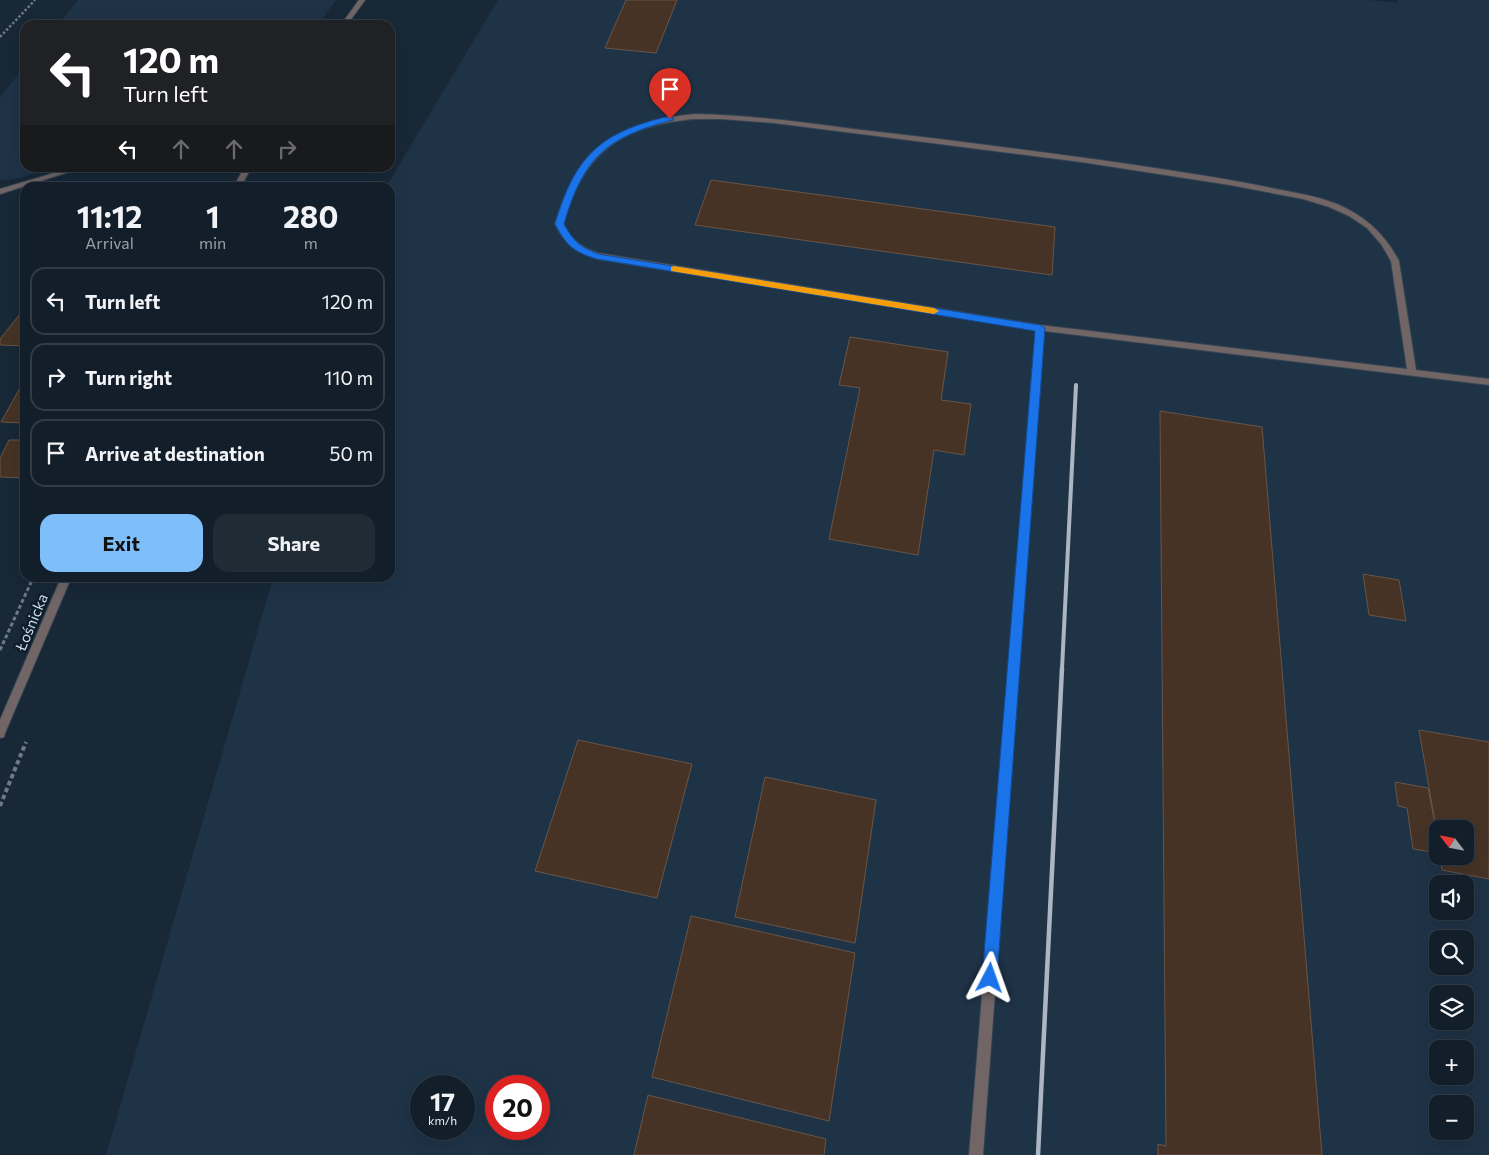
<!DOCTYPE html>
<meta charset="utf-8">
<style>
body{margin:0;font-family:Commissioner,sans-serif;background:#1f2b35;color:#f1f3f6;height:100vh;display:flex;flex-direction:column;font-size:19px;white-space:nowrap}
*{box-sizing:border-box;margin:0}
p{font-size:16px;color:#9ca2a8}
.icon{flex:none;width:28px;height:28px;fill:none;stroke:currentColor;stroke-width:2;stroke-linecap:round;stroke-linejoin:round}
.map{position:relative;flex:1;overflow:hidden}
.sheet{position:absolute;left:20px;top:182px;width:375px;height:400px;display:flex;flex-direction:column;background:#121e29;border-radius:15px;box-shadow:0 5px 20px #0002,0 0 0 1px #313c46}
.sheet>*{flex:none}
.top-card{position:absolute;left:20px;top:20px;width:375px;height:152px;border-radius:15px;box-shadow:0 5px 20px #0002,0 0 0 1px #313c46;background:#202124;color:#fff;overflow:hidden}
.needle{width:32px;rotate:302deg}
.buttons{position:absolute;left:1429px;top:820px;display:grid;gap:10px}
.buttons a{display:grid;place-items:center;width:45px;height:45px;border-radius:10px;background:#121e29;box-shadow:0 5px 20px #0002,0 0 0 1px #313c46;font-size:25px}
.speed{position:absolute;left:410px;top:1075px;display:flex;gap:10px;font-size:25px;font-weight:700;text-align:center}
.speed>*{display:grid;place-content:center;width:65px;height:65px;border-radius:50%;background:#121e29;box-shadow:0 5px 20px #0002,0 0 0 1px #313c46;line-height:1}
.speed small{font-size:12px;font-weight:400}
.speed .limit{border:8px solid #d22;background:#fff;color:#111}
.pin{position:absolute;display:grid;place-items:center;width:42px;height:42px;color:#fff;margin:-51px -21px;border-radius:50% 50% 50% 0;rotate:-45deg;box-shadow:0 0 5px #0007}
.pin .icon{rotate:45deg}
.me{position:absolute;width:55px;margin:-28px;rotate:4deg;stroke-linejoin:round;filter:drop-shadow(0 0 4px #0008)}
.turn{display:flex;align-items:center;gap:18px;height:105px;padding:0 20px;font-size:22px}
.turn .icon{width:65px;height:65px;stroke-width:2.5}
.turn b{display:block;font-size:35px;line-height:42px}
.lanes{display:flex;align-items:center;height:48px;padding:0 20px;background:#0003;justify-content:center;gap:25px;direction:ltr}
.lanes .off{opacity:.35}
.eta{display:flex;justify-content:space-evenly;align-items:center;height:85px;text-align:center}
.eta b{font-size:30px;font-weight:700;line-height:35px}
.button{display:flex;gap:10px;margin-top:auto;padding:10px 20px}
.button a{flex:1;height:58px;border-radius:15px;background:#7ebef9;color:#111;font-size:20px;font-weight:700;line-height:58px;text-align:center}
.button a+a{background:#1f2b35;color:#f1f3f6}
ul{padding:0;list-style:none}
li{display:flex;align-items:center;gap:15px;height:68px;margin:0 10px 8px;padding:0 10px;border:2px solid #313c46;border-radius:15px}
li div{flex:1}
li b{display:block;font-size:19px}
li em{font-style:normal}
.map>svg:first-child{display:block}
.built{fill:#1f3347;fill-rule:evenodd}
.building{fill:#463326;stroke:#695547}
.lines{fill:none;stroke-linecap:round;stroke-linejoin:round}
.service-casing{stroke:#364553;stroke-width:2}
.tertiary-casing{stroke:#364553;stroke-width:2}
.path-far2{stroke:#6c7986;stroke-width:2.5;stroke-dasharray:2.5 2;stroke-linecap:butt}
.path-far1{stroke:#6c7986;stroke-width:3;stroke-dasharray:4 2.5;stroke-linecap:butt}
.path{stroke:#6c7986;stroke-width:4;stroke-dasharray:4.5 3;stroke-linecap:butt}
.service{fill:#716566;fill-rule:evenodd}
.tertiary{fill:#716566;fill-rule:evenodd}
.rail-far1{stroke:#abb6c2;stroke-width:4}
.rail{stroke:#abb6c2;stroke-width:4.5}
.route{fill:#1a73e8;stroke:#114b97}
.slow{fill:#f59e0b}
.labels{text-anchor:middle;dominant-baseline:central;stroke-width:5;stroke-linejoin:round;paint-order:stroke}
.street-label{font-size:15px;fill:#d3dde8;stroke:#0f1e2d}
</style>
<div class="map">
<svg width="1489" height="1155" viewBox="0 0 1489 1155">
<rect width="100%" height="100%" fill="#182837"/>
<!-- built -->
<g class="built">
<polygon points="78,0 336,0 318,25 58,25"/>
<path d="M498 0H1368L1398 3 1397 0H1489V1155H106L273 578H390V188L386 187ZM1438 829H1465V856H1438ZM1438 884H1465V911H1438ZM1438 939H1465V966H1438ZM1438 994H1465V1021H1438ZM1438 1049H1465V1076H1438ZM421 1086H464V1129H421ZM496 1086H539V1129H496ZM1438 1104H1465V1131H1438Z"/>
<polygon points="25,66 25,168 51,168 16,179 0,180 0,97"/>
</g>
<!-- building -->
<g class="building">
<polygon points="626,0 677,0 656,53 605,48"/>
<polygon points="711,180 1055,227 1052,275 695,225"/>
<polygon points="25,308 25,346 0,345 0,339"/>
<polygon points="850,337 948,352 941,400 971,404 964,455 934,450 918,555 829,539 860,388 839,385"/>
<polygon points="25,379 23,423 1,422"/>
<polygon points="1160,411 1262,427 1322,1155 1158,1155 1158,1144 1166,1146"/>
<polygon points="9,440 25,440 25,478 0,477 0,458"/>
<polygon points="1363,574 1399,580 1406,621 1369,615"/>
<polygon points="1419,730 1489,742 1489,879 1442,870 1440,856 1465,856 1465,829 1438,829 1438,839"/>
<polygon points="578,740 692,764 657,898 535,871"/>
<polygon points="765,777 876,800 855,943 735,917"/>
<polygon points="1395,782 1428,788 1438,839 1438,853 1413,849 1407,808 1398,806"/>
<polygon points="691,916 855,953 829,1121 652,1077"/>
<polygon points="648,1095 826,1139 824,1155 634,1155"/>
</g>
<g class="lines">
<!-- service casing -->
<g class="service-casing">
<path id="service" d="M695 114C748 115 800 122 853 129 935 138 1018 149 1100 160 1156 168 1212 176 1267 187 1290 192 1315 195 1337 204 1365 216 1385 234 1399 261L1416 370 1489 379V385L1044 331 983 1155H969L1036 330 597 259C577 253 564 243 555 224 577 148 619 121 695 114ZM695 119H721L774 123 1081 162 1230 185 1303 199 1329 207 1349 216 1367 228 1381 244 1391 261 1407 369 1040 325 598 253C582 248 571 240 563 224 583 152 622 125 695 119Z"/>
</g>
<!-- tertiary casing -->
<g class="tertiary-casing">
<g id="tertiary">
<polygon points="359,0 365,0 347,25 341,25"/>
<polygon points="71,168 81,168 0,194 0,189"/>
<polygon points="244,168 251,168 240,188 233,188"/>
<polygon points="61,578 71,578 5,733 4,737 0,738 0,720"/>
</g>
</g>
<!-- path-far2 -->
<polyline class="path-far2" points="0,37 35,0"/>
<!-- path-far1 -->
<polyline class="path-far1" points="0,650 33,578"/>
<!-- path -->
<polyline class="path" points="0,806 26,742"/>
<!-- service -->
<use href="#service" class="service"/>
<!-- tertiary -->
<use href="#tertiary" class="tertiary"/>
<!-- rail-far1 -->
<polyline class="rail-far1" points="1062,669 1076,385"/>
<!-- rail -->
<polyline class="rail" points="1038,1155 1062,668"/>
</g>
<!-- route -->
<path class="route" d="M670 116 674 119 673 120C606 137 583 158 564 224 574 242 579 246 598 254L1040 325 1045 328 997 978 995 983 990 985 984 983 982 978 1035 331 597 259C573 252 566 245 555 224 575 156 600 132 670 116Z"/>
<!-- slow -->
<polygon class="slow" points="674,266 934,308 939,311 934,314 671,271 671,267"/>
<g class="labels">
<!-- street labels -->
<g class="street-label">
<text transform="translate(31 622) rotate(-67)">Łośnicka</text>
</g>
</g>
</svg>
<div class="buttons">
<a><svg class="needle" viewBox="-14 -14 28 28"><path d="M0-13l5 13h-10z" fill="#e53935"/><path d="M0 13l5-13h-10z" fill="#9ca2a8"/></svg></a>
<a><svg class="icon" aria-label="sound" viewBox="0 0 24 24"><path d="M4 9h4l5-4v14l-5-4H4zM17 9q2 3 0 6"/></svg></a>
<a><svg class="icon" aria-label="search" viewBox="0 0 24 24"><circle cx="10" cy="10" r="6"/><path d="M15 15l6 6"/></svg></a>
<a><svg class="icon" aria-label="layers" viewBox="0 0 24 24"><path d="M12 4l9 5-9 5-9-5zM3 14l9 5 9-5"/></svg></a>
<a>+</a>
<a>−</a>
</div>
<div class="speed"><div>17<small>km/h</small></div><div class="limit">20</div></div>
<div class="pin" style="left:670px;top:119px;background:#d93025"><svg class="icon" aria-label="arrive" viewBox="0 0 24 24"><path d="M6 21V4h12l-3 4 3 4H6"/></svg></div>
<svg class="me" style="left:990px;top:978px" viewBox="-20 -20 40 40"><path d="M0-17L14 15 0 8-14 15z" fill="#1a73e8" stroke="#fff" stroke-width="4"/></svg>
<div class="top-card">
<div class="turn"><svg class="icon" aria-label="left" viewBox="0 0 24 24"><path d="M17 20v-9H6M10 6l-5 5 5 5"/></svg><div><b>120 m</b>Turn left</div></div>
<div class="lanes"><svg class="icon" aria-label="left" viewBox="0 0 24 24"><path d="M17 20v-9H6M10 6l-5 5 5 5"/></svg><svg class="icon off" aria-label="ahead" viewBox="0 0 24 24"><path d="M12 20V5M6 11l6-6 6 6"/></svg><svg class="icon off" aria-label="ahead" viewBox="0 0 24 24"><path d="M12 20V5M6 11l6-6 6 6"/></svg><svg class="icon off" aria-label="right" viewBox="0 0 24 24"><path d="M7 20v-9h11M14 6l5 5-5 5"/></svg></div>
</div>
<section class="sheet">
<div class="eta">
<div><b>11:12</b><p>Arrival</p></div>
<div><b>1</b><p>min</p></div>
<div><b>280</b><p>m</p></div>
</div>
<ul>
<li><svg class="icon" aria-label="left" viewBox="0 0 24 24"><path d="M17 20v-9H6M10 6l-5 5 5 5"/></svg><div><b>Turn left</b></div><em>120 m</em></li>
<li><svg class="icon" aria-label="right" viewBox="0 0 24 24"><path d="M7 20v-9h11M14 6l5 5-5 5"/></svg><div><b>Turn right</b></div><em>110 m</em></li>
<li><svg class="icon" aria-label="arrive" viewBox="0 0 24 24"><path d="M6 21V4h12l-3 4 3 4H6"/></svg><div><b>Arrive at destination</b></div><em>50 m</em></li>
</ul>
<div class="button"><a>Exit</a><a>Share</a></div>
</section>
</div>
